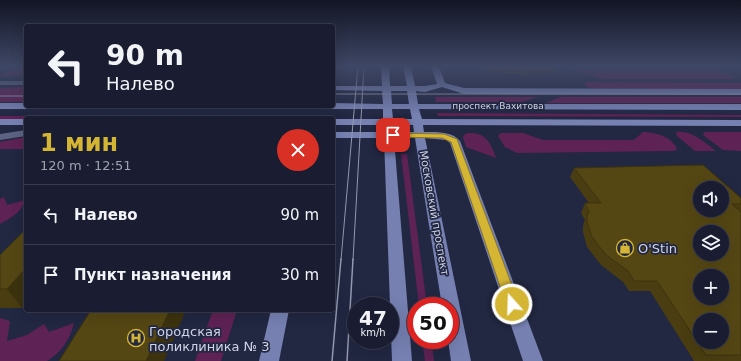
<!DOCTYPE html>
<html lang="ru">
<meta charset="utf-8">
<style>
body{margin:0;font-family:"DejaVu Sans",sans-serif;background:#23263a;color:#f1f3f6;height:100vh;display:flex;flex-direction:column;font-size:15px;white-space:nowrap}
*{box-sizing:border-box;margin:0}
p{font-size:13px;color:#9fa2ac}
.icon{flex:none;width:22px;height:22px;fill:none;stroke:currentColor;stroke-width:2;stroke-linecap:round;stroke-linejoin:round}
.map{position:relative;flex:1;overflow:hidden}
.panel{position:absolute;left:24px;top:116px;width:311px;height:196px;display:flex;flex-direction:column;background:#1a1d32;border-radius:4px;box-shadow:0 4px 16px #0002,0 0 0 1px #383b4d}
.panel>*{flex:none}
.top-card{position:absolute;left:24px;top:24px;width:311px;height:84px;border-radius:4px;box-shadow:0 4px 16px #0002,0 0 0 1px #383b4d;background:#1a1d32;color:#f1f3f6;overflow:hidden}
.tools{position:absolute;left:693px;top:181px;display:grid;gap:8px}
.tools a{display:grid;place-items:center;width:36px;height:36px;border-radius:50%;background:#1a1d32;box-shadow:0 4px 16px #0002,0 0 0 1px #383b4d;font-size:20px}
.speed{position:absolute;left:347px;top:297px;display:flex;gap:8px;font-size:20px;font-weight:700;text-align:center}
.speed>*{display:grid;place-content:center;width:52px;height:52px;border-radius:50%;background:#1a1d32;box-shadow:0 4px 16px #0002,0 0 0 1px #383b4d;line-height:1}
.speed small{font-size:10px;font-weight:400}
.speed .limit{border:6px solid #d22;background:#fff;color:#111}
.pin{position:absolute;display:grid;place-items:center;width:34px;height:34px;color:#fff;margin:-17px;border-radius:8px;box-shadow:0 2px 6px #0006}
.me{position:absolute;width:44px;margin:-22px;rotate:340deg;stroke-linejoin:round;filter:drop-shadow(0 0 3px #0008)}
.turn{display:flex;align-items:center;gap:14px;height:84px;padding:0 16px;font-size:18px}
.turn .icon{width:52px;height:52px;stroke-width:2.5}
.turn b{display:block;font-size:28px;line-height:34px}
.round{display:grid;place-items:center;flex:none;width:42px;height:42px;border-radius:21px;background:#23263a}
.head{display:flex;align-items:center;justify-content:space-between;height:68px;padding:0 16px}
h1{font-size:24px;font-weight:800;line-height:30px;color:#d5b534}
ul{padding:0;list-style:none}
li{display:flex;align-items:center;gap:12px;height:60px;padding:0 16px;border-top:1px solid #383b4d}
li div{flex:1}
li b{display:block;font-size:15px}
li em{font-style:normal}
.map>svg:first-child{display:block}
.green{fill:#5e2254}
.lines{fill:none;stroke-linecap:round;stroke-linejoin:round}
.minor{fill:#5c6382;fill-rule:evenodd}
.major{fill:#7681b2;fill-rule:evenodd}
.tram-far1{stroke:#9499ae;stroke-width:1}
.tram{stroke:#9499ae;stroke-width:1.5}
.wall{fill:#493d11}
.shaded-wall{fill:#3c320e}
.building{fill:#554714;stroke:#3c320e;fill-rule:evenodd}
.route{fill:#d5b534;stroke:#8a7622}
.labels{text-anchor:middle;dominant-baseline:central;stroke-width:3.5;stroke-linejoin:round;paint-order:stroke}
.far-street-label{font-size:9px;fill:#ced3e5;stroke:#222742}
.street-label{font-size:11px;fill:#ced3e5;stroke:#222742}
.near-poi-label{font-size:13px;fill:#ced3e5;stroke:#222742;text-anchor:start}
</style>
<div class="map">
<svg width="741" height="361" viewBox="0 0 741 361">
<rect width="100%" height="100%" fill="#222742"/>
<!-- green -->
<g class="green">
<polygon points="17,66 26,66 26,76 0,76"/>
<path d="M571 66H576L582 71H710L708 69C718 69 726 73 735 78L731 79H603L578 72Z"/>
<polygon points="587,82 741,83 741,90 589,88 584,84"/>
<polygon points="26,87 26,102 0,102 0,88"/>
<polygon points="435,97 539,97 521,102 436,102"/>
<polygon points="560,97 741,97 741,103 546,103"/>
<polygon points="437,113 741,115 741,117 438,116"/>
<polygon points="323,115 322,118 0,119 0,116"/>
<path d="M643 132C654 132 674 137 677 150L673 151 517 153 505 147 498 136 501 133H523L543 140H634Z"/>
<path d="M676 132C692 130 704 142 716 151H695L677 136Z"/>
<polygon points="704,132 741,132 741,151 723,150 703,135"/>
<path d="M469 133C486 132 491 144 496 158L466 147 463 137 465 134Z"/>
<polygon points="26,137 26,149 0,149 0,142"/>
<polygon points="401,154 407,154 427,306 419,306"/>
<path d="M4 197 7 205 25 200C21 213 12 217 0 224V199Z"/>
<polygon points="213,310 237,310 221,361 195,361"/>
<path d="M0 318 10 321 7 341 27 335 44 324 49 332 74 323C70 339 62 352 47 361 44 361 7 361 0 361Z"/>
<polygon points="422,340 431,340 434,361 425,361"/>
</g>
<g class="lines">
<!-- minor -->
<g class="minor">
<rect x="0" y="81" width="26" height="4"/>
<polygon points="26,130 26,136 0,140 0,134"/>
</g>
<!-- major -->
<g class="major">
<path d="M381 66H389L390 86H407L403 66H411L415 86H425L437 84 431 66H439L445 83 464 88 741 89V95L464 94 442 87 425 92 416 91 418 104H741V110L419 109 422 119 741 120V126L423 125 424 132C436 132 452 131 460 141L543 361H523L450 143 446 140 425 138 471 361H451L448 340H450V306H442L415 138H394L412 361H392L384 138H333V132H384V125H333V119H383V109H255L250 106H333V103L383 104 382 91 333 90V86H382ZM391 91H407L409 104H392ZM392 109H410L412 119H393ZM393 125H413L414 132H394Z"/>
<polygon points="0,103 26,103 26,106 31,106 26,109 0,109"/>
<rect x="0" y="119" width="26" height="6"/>
<polygon points="271,310 289,310 279,361 259,361"/>
</g>
<!-- tram-far1 -->
<g class="tram-far1">
<polyline points="333,94 741,94"/>
<polyline points="0,96 26,96"/>
<polyline points="341,260 358,66"/>
<polyline points="353,260 364,66"/>
</g>
<!-- tram -->
<g class="tram">
<polyline points="332,361 341,259"/>
<polyline points="347,361 353,259"/>
</g>
</g>
<!-- wall -->
<g class="wall">
<polygon points="476,66 556,66 557,72 527,75 493,72"/>
<polygon points="574,168 741,198 741,361 694,361 650,291 629,291 623,282 601,265 587,247 583,232 583,226 585,220 581,213 585,203 589,203 570,177"/>
<polygon points="0,255 22,308 0,308"/>
</g>
<!-- shaded-wall -->
<g class="shaded-wall">
<polygon points="558,68 557,72 527,75 528,71"/>
<polygon points="26,268 26,302 22,308 7,289"/>
<polygon points="170,310 186,310 164,361 146,361"/>
</g>
<!-- building -->
<g class="building">
<polygon points="486,66 556,66 558,68 528,71 494,69"/>
<path d="M703 165 741 198V204H732L741 212V355H706L657 281H634L628 271 606 255 592 237 587 222V216L589 211 585 203H601L574 168ZM700 188H722V210H700ZM700 232H722V254H700ZM700 276H722V298H700ZM700 320H722V342H700Z"/>
<polygon points="26,229 26,268 7,289 0,289 0,255"/>
<polygon points="91,310 170,310 146,361 59,361"/>
</g>
<!-- sky -->
<linearGradient id="sky" x2="0" y2="1"><stop stop-color="#131524"/><stop offset="0.57" stop-color="#3e4765"/><stop offset="1" stop-color="#3e4765" stop-opacity="0"/></linearGradient>
<rect width="741" height="116" fill="url(#sky)"/>
<!-- route -->
<polygon class="route" points="393,133 444,134 457,139 519,304 517,307 512,309 508,307 506,304 451,142 442,138 390,137 389,135"/>
<!-- icons -->
<defs>
<g id="shop-ring" transform="scale(0.9)"><circle r="9.5" fill="#222742" stroke="#d5b534" stroke-width="1.5"/><path d="M-5-2.5h2.3a2.7 3.5 0 0 1 5.4 0H5L5.5 6h-11ZM-1.5-2.5h3a1.5 2.3 0 0 0-3 0Z" fill="#d5b534"/></g>
<g id="hospital-ring" transform="scale(0.9)"><circle r="9.5" fill="#222742" stroke="#d5b534" stroke-width="1.5"/><path d="M-5-5h3v3.5h4V-5h3V5h-3V1.5h-4V5h-3Z" fill="#d5b534"/></g>
</defs>
<g fill-rule="evenodd">
<use href="#shop-ring" x="625" y="248"/>
<use href="#hospital-ring" x="136" y="338"/>
</g>
<g class="labels">
<!-- far-street labels -->
<g class="far-street-label">
<text x="498" y="106">проспект Вахитова</text>
</g>
<!-- street labels -->
<g class="street-label">
<text transform="translate(434 213) rotate(80)">Московский проспект</text>
</g>
<!-- near-poi labels -->
<g class="near-poi-label">
<text x="638" y="248">O'Stin</text>
<text x="149" y="331">Городская<tspan x="149" dy="15">поликлиника № 3</tspan></text>
</g>
</g>
</svg>
<div class="tools">
<a><svg class="icon" aria-label="sound" viewBox="0 0 24 24"><path d="M4 9h4l5-4v14l-5-4H4zM17 9q2 3 0 6"/></svg></a>
<a><svg class="icon" aria-label="layers" viewBox="0 0 24 24"><path d="M12 4l9 5-9 5-9-5zM3 14l9 5 9-5"/></svg></a>
<a>+</a>
<a>−</a>
</div>
<div class="speed"><div>47<small>km/h</small></div><div class="limit">50</div></div>
<div class="pin" style="left:393px;top:135px;background:#d93025"><svg class="icon" aria-label="arrive" viewBox="0 0 24 24"><path d="M6 21V4h12l-3 4 3 4H6"/></svg></div>
<svg class="me" style="left:512px;top:304px" viewBox="-20 -20 40 40"><circle r="17" fill="#d5b534" stroke="#fff" stroke-width="3"/><path d="M0-11L8 9 0 5-8 9z" fill="#fff"/></svg>
<div class="top-card">
<div class="turn"><svg class="icon" aria-label="left" viewBox="0 0 24 24"><path d="M17 20v-9H6M10 6l-5 5 5 5"/></svg><div><b>90 m</b>Налево</div></div>
</div>
<section class="panel">
<div class="head"><div><h1>1 мин</h1><p>120 m · 12:51</p></div><a class="round" style="background:#d93025;color:#fff"><svg class="icon" aria-label="close" viewBox="0 0 24 24"><path d="M6 6l12 12M18 6L6 18"/></svg></a></div>
<ul>
<li><svg class="icon" aria-label="left" viewBox="0 0 24 24"><path d="M17 20v-9H6M10 6l-5 5 5 5"/></svg><div><b>Налево</b></div><em>90 m</em></li>
<li><svg class="icon" aria-label="arrive" viewBox="0 0 24 24"><path d="M6 21V4h12l-3 4 3 4H6"/></svg><div><b>Пункт назначения</b></div><em>30 m</em></li>
</ul>
</section>
</div>
